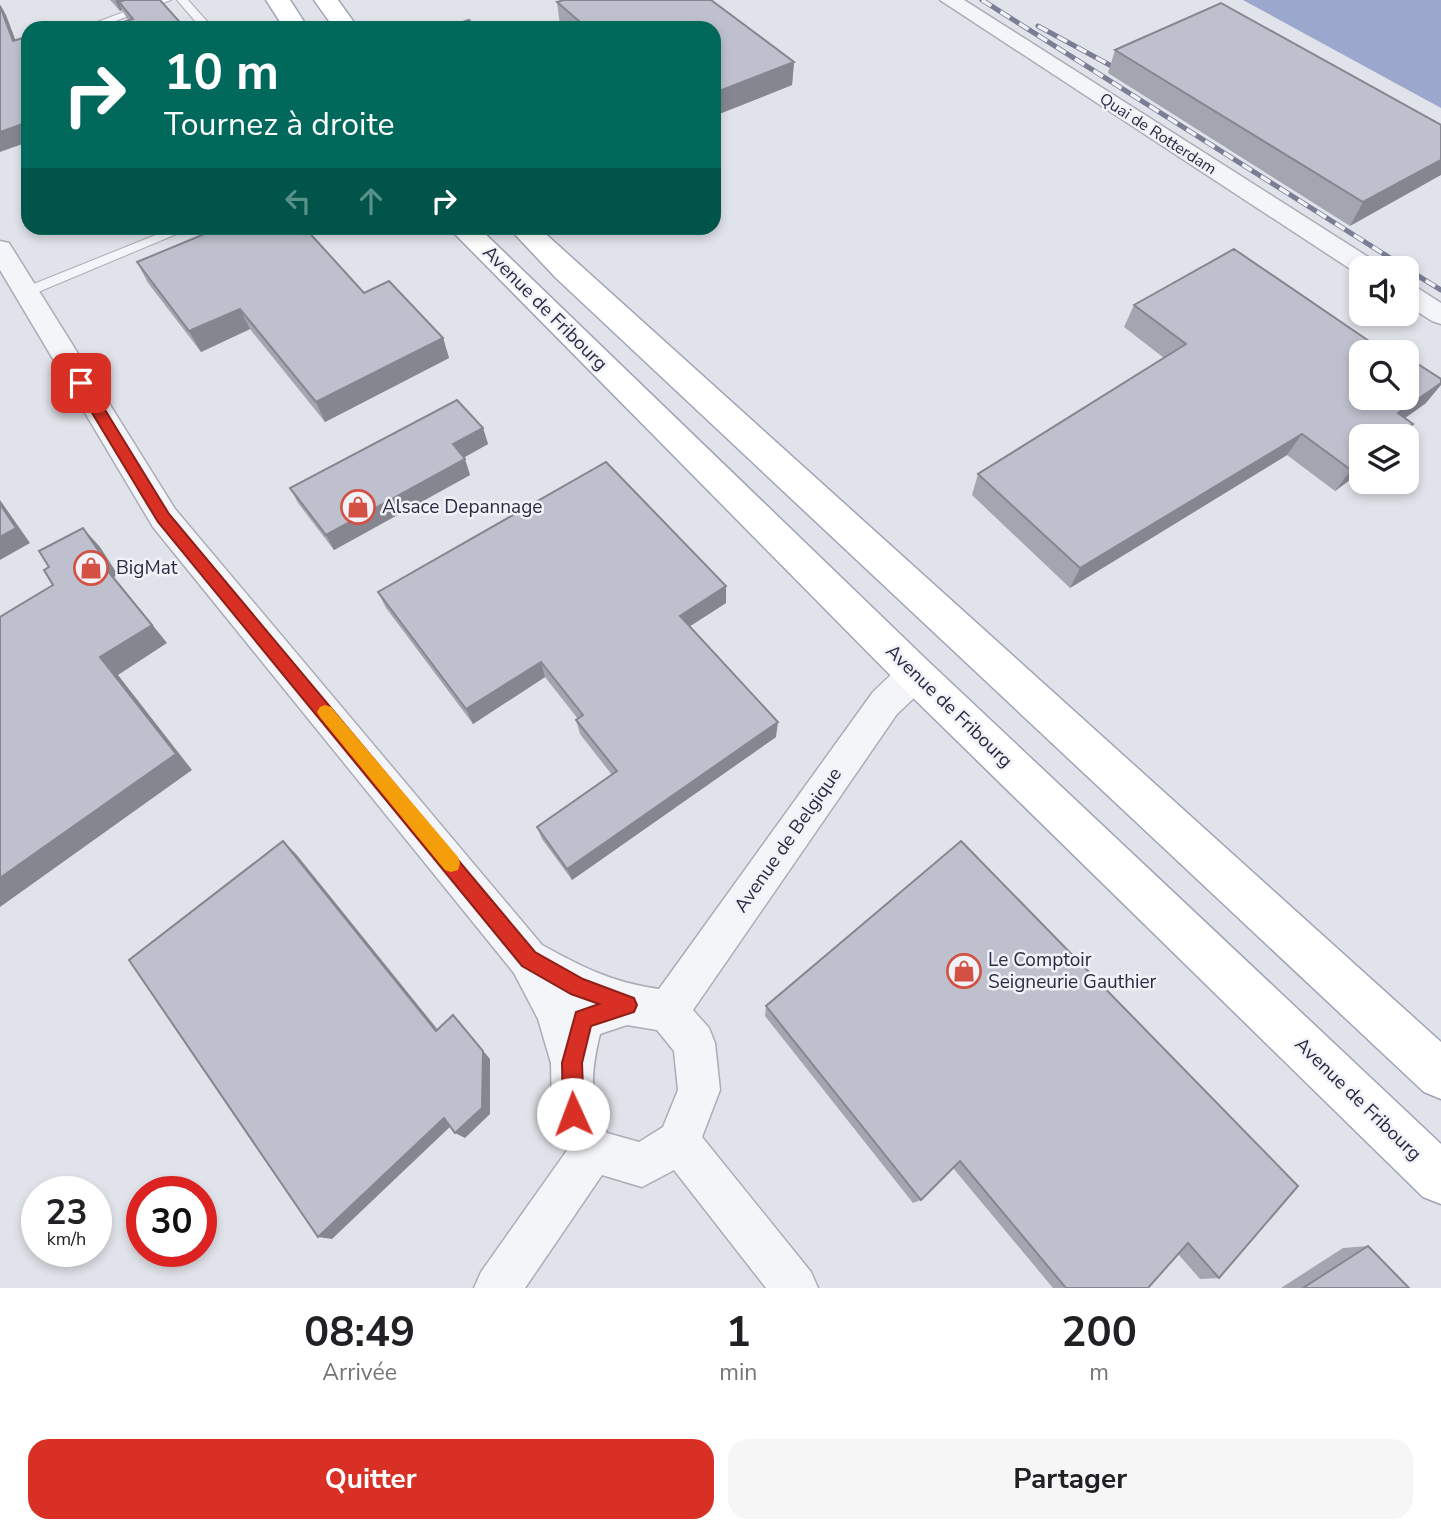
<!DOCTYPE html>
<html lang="fr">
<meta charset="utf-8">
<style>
body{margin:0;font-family:"Nunito Sans",sans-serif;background:#f6f6f6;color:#202124;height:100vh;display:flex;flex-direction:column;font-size:26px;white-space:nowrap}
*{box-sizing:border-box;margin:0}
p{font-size:23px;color:#757577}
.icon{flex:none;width:38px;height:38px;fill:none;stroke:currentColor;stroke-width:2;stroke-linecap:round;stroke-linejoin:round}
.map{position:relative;height:1288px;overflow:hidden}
.panel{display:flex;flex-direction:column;background:#fff;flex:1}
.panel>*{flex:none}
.banner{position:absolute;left:21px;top:21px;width:700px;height:214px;border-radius:21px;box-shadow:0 4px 10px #0003;background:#00695c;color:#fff;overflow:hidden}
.buttons{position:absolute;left:1349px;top:256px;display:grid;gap:14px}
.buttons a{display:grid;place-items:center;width:70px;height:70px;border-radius:14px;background:#fff;box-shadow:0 4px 10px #0003;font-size:35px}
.speed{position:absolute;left:21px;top:1176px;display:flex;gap:14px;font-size:35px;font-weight:700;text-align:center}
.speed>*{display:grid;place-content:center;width:91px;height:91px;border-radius:50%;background:#fff;box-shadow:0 4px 10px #0003;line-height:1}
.speed small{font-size:18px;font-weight:400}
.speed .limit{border:10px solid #d22;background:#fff;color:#111}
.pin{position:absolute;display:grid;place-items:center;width:60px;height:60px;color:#fff;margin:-30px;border-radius:14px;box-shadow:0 4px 10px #0006}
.me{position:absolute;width:77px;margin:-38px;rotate:358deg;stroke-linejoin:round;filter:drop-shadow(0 0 5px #0008)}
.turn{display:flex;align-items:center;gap:24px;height:147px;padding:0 28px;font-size:32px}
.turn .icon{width:91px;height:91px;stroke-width:2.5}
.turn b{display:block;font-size:49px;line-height:60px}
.lanes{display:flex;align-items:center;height:66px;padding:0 28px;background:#0003;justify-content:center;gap:35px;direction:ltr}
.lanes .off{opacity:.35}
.eta{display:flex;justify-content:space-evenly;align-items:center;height:119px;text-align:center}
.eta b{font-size:42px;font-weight:700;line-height:49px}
.primary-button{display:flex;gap:14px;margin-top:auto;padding:14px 28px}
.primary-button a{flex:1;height:80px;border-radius:21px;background:#d93025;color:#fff;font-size:28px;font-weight:700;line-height:80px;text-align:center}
.primary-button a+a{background:#f6f6f6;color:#202124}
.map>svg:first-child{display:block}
.water{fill:#9ba7cc}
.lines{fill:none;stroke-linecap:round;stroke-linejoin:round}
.lane-casing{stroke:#aaacb8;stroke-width:2}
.street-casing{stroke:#aaacb8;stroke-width:3}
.primary-casing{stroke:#a0a3b7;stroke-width:3}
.lane{fill:#f4f5f8;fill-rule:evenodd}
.street{fill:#f4f5f8;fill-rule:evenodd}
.primary{fill:#fff;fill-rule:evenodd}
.rail-casing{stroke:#7a7e95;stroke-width:5}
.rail{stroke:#f1f2f8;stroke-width:3.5;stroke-dasharray:11;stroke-linecap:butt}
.wall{fill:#a3a5b0}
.shaded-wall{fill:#858690}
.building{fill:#bec0cd;stroke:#858690;stroke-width:2}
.route{fill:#d93025;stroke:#8d1f18;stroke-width:2}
.slow{fill:#f59e0b}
.labels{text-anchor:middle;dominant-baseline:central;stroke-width:5;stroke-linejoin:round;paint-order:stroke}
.far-street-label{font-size:16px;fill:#292c43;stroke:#f1f2f8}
.street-label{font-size:19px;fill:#292c43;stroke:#f1f2f8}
.poi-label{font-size:19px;fill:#292c43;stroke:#f1f2f8;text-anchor:start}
</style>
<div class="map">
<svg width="1441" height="1288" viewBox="0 0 1441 1288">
<rect width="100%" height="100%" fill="#e1e3ea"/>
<!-- water -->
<polygon class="water" points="1243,0 1441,0 1441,108"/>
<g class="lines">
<!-- lane casing -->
<g class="lane-casing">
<g id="lane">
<polygon points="156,0 171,0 97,28 81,28"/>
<polygon points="177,0 188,0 213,28 201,28"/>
<polygon points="173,228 191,228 31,295 21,295 19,292 21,289"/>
</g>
</g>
<!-- street casing -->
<g class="street-casing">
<g id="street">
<polygon points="940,0 964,0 1376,262 1380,268 1362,268 1362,275 1358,274"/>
<path d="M0 241 9 243 175 509 542 945C582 967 613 983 659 989L873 692C890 677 904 656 928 665L933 675 928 685 897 714 693 1010 709 1028 715 1043 720 1090 702 1137 811 1272 818 1288H766L674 1170 642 1187 602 1175 525 1288H474L481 1272 568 1149 552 1114 551 1063 538 1019 514 973 153 527 0 270ZM627 1025 657 1030 674 1051 678 1090 663 1127 639 1142 607 1133C588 1098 591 1072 600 1034Z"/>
<polygon points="1407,284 1416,287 1441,303 1441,324 1432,321 1407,305"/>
</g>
</g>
<!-- primary casing -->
<g class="primary-casing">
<g id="primary">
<polygon points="266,0 290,0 308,28 284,28"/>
<polygon points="314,0 338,0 358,28 334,28"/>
<polygon points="449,228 479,228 930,663 1441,1144 1441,1204 1423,1197 902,687"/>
<polygon points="509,228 539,228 1441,1042 1441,1099 1424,1092 556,278"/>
</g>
</g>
<!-- lane -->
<use href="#lane" class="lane"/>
<!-- street -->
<use href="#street" class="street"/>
<!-- primary -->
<use href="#primary" class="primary"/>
<!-- rail casing -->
<g class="rail-casing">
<g id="rail">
<polyline points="982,0 1406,268"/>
<polyline points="1038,26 1117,69"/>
<polyline points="1407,269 1441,290"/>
</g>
</g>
<!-- rail -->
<use href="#rail" class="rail"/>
</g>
<!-- wall -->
<g class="wall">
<polygon points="110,0 160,0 185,28 128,20 122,10 120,11"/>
<polygon points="564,0 711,0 794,62 792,85 714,116 714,28 563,28 560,26 557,2"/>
<polygon points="1115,50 1441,125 1350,226 1108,73"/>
<polygon points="137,262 364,293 443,338 449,358 325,422 250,329 201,352 148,283"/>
<polygon points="1134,305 1426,403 1405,418 1362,471 1335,491 1287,455 1070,588 972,495 978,474 1164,358 1124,327"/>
<polygon points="483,428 488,444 464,457 470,475 334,550 298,503 290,488"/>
<polygon points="378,592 726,603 690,626 776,737 572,880 542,839 537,827 612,775 580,734 576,720 578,719 545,677 473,724 386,608"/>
<polygon points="961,841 1219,1278 1200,1279 1178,1254 1148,1288 1053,1288 953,1168 921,1200 913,1203 765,1016 766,1006"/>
<polygon points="1368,1246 1409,1288 1281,1288 1343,1248"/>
</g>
<!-- shaded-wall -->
<g class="shaded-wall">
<polygon points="115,0 148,0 119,2 122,10 120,11"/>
<polygon points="0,4 6,15 22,57 13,41"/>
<polygon points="794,62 792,85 714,116 714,93"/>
<polygon points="28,122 28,142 0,152 0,132"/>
<polygon points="1441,160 1441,175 1350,226 1363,202"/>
<polygon points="240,309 250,329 201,352 189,331"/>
<polygon points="443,338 449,358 325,422 316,402"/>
<polygon points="1441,383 1441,385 1426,403 1381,435 1398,413"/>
<polygon points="1413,424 1404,436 1397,436"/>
<polygon points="483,428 488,444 458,461 453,444"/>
<polygon points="1302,434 1287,455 1070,588 1080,568"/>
<polygon points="465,459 470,475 334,550 326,535"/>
<polygon points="1362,463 1362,471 1335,491 1351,470"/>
<polygon points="0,500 30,543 0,560"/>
<polygon points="83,528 100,547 118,575 114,577 167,643 118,675 192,770 0,907 0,878 100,657"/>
<polygon points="726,586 726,603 681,632 680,616"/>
<polygon points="541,662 545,677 473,724 466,709"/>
<polygon points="778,722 776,737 572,880 567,869"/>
<polygon points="283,841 296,854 446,1040 436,1031"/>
<polygon points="453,1015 490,1059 490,1114 465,1138 455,1133"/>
<polygon points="444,1118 453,1124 332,1239 318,1237"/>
</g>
<!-- building -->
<g class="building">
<polygon points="125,0 160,0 185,28 105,28 133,19 119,2"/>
<polygon points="564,0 711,0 794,62 714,93 714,28 587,28 557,2"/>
<polygon points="1221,3 1441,125 1441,160 1363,202 1115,50"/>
<polygon points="0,6 13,41 26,37 28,40 28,122 0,132"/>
<polygon points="469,20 477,28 444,28"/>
<polygon points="219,228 305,228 364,293 389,281 443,338 316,402 240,309 189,331 137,262"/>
<polygon points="1234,249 1385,352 1362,352 1362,397 1407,397 1407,357 1441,379 1441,383 1398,413 1413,424 1397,436 1362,436 1362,463 1351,470 1302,434 1080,568 978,474 1186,344 1134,305"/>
<polygon points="457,400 483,428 453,444 465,459 326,535 290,488"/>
<polygon points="606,462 726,586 680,616 778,722 567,869 537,827 617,771 576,720 583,715 541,662 466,709 378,592"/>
<polygon points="0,504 16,528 0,537"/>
<polygon points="83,528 102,556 97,558 152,625 100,657 176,754 0,878 0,617 53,585 44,570 49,567 39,551"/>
<polygon points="283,841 436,1031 453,1015 483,1051 482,1108 455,1133 444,1118 318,1237 129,960"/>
<polygon points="961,841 1298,1186 1219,1278 1188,1243 1148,1288 1066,1288 960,1161 921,1200 766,1006"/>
<polygon points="1368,1246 1409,1288 1303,1288"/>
</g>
<!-- route -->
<polygon class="route" points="81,378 86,379 169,514 535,952 583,979 634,998 637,1005 634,1012 591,1026 582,1063 584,1114 581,1122 573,1125 566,1122 563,1114 562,1063 576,1012 599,1004 571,994 522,966 158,522 74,383"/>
<!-- slow -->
<polygon class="slow" points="325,705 331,707 458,857 460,863 458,870 451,872 445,870 320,717 317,712 320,707"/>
<!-- icons -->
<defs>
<g id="shop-ring" transform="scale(1.75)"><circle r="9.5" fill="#f1f2f8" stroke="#d35042" stroke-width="1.5"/><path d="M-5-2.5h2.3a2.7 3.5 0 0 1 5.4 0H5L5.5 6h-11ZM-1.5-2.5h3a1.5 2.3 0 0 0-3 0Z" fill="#d35042"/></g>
</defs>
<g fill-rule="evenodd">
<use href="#shop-ring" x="358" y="507"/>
<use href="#shop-ring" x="91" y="568"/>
<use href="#shop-ring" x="964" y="971"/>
</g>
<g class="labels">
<!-- far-street labels -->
<g class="far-street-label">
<text transform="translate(1158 134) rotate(33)">Quai de Rotterdam</text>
</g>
<!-- street labels -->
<g class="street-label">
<text transform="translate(545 308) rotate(45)">Avenue de Fribourg</text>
<text transform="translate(949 706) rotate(44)">Avenue de Fribourg</text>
<text transform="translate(788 840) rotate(-55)">Avenue de Belgique</text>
<text transform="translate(1358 1099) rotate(44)">Avenue de Fribourg</text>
</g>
<!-- poi labels -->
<g class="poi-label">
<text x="382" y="507">Alsace Depannage</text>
<text x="116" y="568">BigMat</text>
<text x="988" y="960">Le Comptoir<tspan x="988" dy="22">Seigneurie Gauthier</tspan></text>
</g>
</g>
</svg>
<div class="buttons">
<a><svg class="icon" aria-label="sound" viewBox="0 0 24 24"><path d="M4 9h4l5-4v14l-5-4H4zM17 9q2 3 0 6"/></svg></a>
<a><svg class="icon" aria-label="search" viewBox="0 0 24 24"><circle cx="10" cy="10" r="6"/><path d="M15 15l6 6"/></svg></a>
<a><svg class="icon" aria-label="layers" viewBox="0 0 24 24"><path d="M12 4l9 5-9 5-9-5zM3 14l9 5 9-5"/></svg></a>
</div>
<div class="speed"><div>23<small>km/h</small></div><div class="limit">30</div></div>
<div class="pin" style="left:81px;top:383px;background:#d93025"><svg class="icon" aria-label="arrive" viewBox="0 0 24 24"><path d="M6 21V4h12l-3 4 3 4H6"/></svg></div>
<svg class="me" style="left:573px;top:1114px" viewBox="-20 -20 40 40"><circle r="19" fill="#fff"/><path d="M0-13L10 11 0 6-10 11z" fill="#d93025"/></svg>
<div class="banner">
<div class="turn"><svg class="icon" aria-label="right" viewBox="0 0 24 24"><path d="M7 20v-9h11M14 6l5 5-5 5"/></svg><div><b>10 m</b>Tournez à droite</div></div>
<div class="lanes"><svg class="icon off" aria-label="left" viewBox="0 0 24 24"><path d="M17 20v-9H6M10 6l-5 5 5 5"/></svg><svg class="icon off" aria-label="ahead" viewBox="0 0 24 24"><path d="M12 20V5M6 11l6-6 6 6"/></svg><svg class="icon" aria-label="right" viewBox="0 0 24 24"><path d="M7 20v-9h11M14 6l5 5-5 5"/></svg></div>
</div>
</div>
<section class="panel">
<div class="eta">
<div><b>08:49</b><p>Arrivée</p></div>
<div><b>1</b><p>min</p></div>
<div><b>200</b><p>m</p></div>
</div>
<div class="primary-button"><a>Quitter</a><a>Partager</a></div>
</section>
